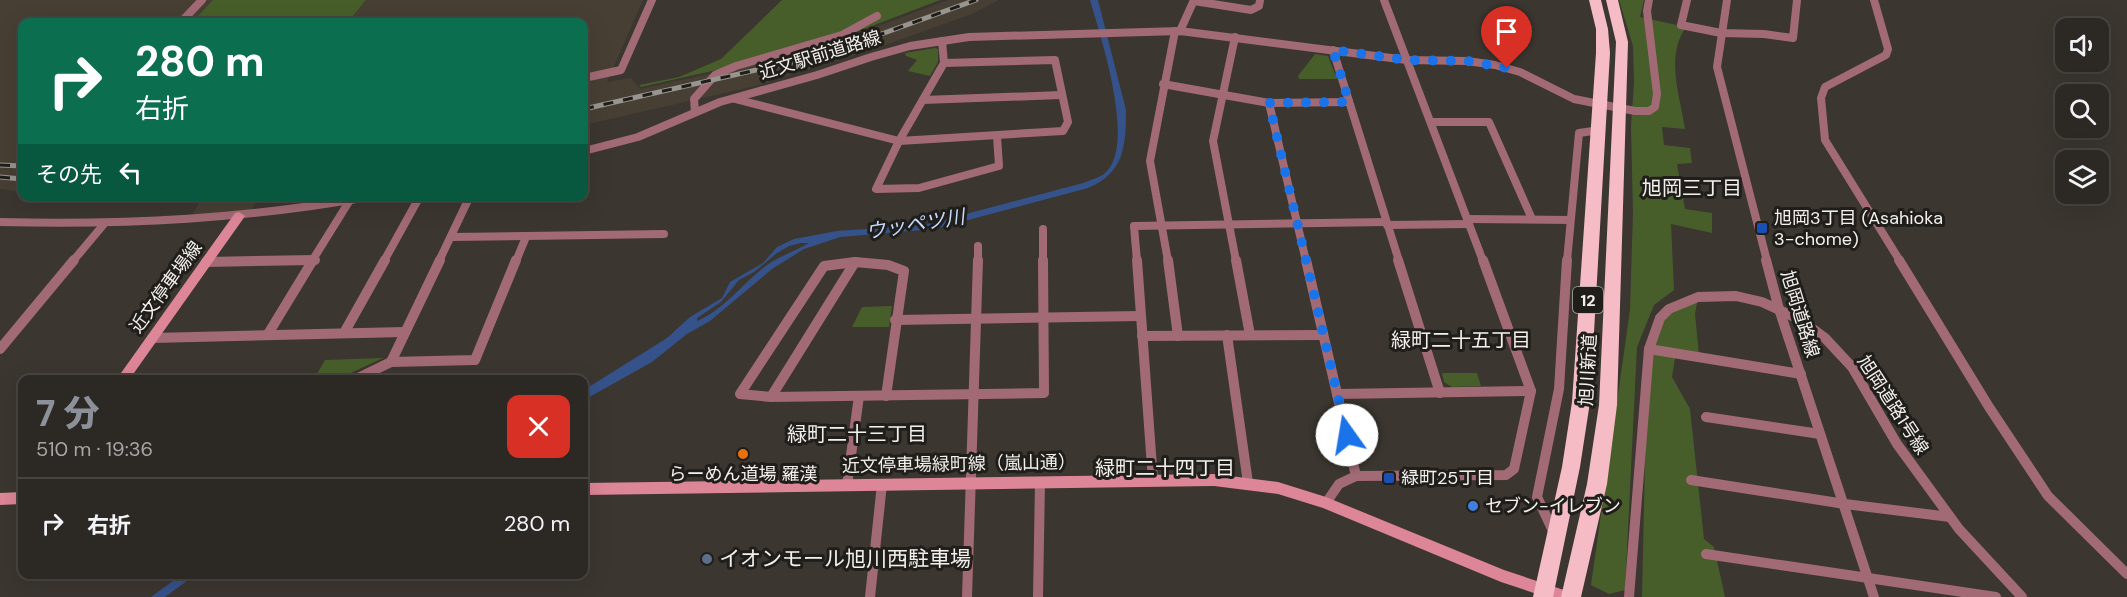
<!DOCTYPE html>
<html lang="ja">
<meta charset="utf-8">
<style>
body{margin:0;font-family:"DM Sans","Noto Sans JP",sans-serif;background:#383431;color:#f1f3f6;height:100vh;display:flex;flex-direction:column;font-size:22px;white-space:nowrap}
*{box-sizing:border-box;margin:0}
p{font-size:20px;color:#a6a6a6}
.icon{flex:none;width:33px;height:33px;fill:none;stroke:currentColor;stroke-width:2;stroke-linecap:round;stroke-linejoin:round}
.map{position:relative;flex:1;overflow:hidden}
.sheet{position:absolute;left:18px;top:375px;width:570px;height:204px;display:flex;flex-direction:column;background:#2c2824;border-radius:12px;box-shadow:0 6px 24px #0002,0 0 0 2px #484441}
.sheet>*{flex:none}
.hud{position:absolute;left:18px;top:18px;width:570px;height:183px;border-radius:12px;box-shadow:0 6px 24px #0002,0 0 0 2px #484441;background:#0b6e4f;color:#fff;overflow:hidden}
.fabs{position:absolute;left:2055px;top:18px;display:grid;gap:12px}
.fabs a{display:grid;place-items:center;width:54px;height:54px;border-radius:12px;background:#2c2824;box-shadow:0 6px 24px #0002,0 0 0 2px #484441;font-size:30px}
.pin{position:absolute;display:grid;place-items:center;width:51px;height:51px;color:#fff;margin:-62px -26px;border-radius:50% 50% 50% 0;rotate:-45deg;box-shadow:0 0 6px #0007}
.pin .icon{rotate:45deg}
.me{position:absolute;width:66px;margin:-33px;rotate:347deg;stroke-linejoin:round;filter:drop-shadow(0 0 4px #0008)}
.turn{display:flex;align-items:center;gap:21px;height:126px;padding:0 18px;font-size:27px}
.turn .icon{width:78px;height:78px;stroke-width:2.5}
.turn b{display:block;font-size:42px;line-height:51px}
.then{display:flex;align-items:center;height:57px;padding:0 18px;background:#0003;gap:12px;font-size:22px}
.round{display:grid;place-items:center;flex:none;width:63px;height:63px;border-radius:12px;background:#383431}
.summary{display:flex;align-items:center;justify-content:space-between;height:102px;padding:0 18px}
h1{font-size:36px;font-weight:800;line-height:45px;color:#8c9099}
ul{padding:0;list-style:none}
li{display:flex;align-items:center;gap:18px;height:90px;padding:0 18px;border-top:2px solid #484441}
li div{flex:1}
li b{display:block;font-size:22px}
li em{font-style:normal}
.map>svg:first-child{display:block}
.built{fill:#473f33}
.green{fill:#475e2a}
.water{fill:#35528a;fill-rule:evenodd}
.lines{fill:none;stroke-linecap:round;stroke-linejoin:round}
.minor-far1{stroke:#a16a74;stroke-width:8}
.minor{stroke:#a16a74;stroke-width:10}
.secondary{fill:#dd8697;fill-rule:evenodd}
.trunk{fill:#f6bcc6;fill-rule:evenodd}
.rail-casing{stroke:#98948f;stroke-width:5}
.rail{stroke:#201e1b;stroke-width:3;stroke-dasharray:10;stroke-linecap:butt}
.route{stroke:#1a73e8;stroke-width:10;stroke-dasharray:0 18}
.transit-dot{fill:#1a4fb4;stroke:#201e1b;stroke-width:2}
.food-dot{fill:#e8710a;stroke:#201e1b;stroke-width:2}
.shop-dot{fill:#3f7fe0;stroke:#201e1b;stroke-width:2}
.service-dot{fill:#5c6f8a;stroke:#201e1b;stroke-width:2}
.labels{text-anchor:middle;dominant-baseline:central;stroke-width:6;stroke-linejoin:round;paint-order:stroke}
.shield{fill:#201e1b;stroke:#b4b1ad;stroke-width:1.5}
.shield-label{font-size:16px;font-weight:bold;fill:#f3f0ec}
.street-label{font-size:18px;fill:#f3f0ec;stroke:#201e1b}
.poi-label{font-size:18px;fill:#f3f0ec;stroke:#201e1b;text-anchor:start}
.neighbourhood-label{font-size:20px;fill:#f3f0ec;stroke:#201e1b}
.water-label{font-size:20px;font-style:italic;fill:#c7dafc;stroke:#201e1b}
.near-poi-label{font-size:21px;fill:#f3f0ec;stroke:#201e1b;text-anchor:start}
</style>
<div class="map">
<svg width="2127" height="597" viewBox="0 0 2127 597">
<rect width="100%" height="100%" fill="#3b3630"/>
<!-- built -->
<g class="built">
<polygon points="0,0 213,0 192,22 22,22 22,192 0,189"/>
<polygon points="366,0 643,0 607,82 631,78 640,89 776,59 854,35 948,0 999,0 972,14 871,50 755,86 584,125 584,22 348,22"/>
<polygon points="202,197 259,197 251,211 191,217"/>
</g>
<!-- green -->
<g class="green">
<polygon points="213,0 366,0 348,22 192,22"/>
<polygon points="782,0 940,0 851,34 774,57 641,87 639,85 679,77 721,59"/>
<path d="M1619 0H1644L1640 17 1686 27C1665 57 1680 96 1685 129L1662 127 1664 145 1690 148 1692 163 1677 164 1685 209 1712 213V233L1671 224 1674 290 1654 305 1637 347 1625 590 1609 594 1591 585 1630 310 1633 212 1631 126 1634 83 1633 46Z"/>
<polygon points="935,48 938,49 938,62 930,76 908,71 917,60 906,56 905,53"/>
<polygon points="1315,54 1328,56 1337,79 1299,79 1298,76"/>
<polygon points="1698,297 1695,314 1699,355 1676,352 1672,377 1690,409 1704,539 1714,547 1725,597 1642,597 1647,367 1660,318"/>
<polygon points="892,306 889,327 852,327 862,307"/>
<polygon points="383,358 338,379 314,379 325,360"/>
<polygon points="1442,373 1477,373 1481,386 1452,387 1444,382"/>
</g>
<!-- water -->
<g class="water">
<path d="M1090 0H1098L1126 110C1126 146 1124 173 1088 188L934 229 840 237 804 249 772 269 710 321 687 334 652 362 584 400V390L667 338 690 317 722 298 730 282 763 263 777 247 794 239 837 231 924 225 1083 183C1090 180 1099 178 1105 173 1137 145 1100 35 1090 0ZM801 243H809C795 251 780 256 767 265 743 283 725 309 697 321V318L721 302 739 280 754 272 777 253 789 246Z"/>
<polygon points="181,575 195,575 165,597 151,597"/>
</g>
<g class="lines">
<!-- minor-far1 -->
<g class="minor-far1">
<polyline points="1384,0 1483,261"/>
<polyline points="1687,0 1681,25 1721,33 1764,34 1793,38 1797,0"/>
<polyline points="1727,0 1717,67 1767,261"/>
<polyline points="1874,0 1888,49 1886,55 1825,87 1821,98 1825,140 1900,261"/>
<polyline points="1194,1 1251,10 1259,6 1260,0"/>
<polyline points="181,22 202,0"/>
<polyline points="1180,31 1194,0"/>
<polyline points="1235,37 1213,141 1236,261"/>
<polyline points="942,41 944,63 899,141 876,189 919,188 999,166 997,136"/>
<polyline points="1333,50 1399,261"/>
<polyline points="584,78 621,70 652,0"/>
<polyline points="1163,84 1269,103 1349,102"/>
<polyline points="735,99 899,141 1063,131 1068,122 1055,60 944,63"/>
<polyline points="923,100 1061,95"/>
<polyline points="1269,103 1306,261"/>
<polyline points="695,112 694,99 715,75 736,66 842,35 877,16"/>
<polyline points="1431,122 1489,122 1532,219"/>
<polyline points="584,151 638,137 720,102 817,75 871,57 910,46 969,37 1180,31 1407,60 1467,61 1495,65 1520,72 1574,99 1635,111 1649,111 1655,107 1657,94 1647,11 1649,0"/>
<polyline points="1467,219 1570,220"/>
<path d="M0 222C130 225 245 219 374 196"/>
<polyline points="1387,225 1468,224"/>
<polyline points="1043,229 1043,261"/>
<polyline points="452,237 664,234"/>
<polyline points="73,261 104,224"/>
<polyline points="236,261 315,260"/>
<polyline points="312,261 350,200"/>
<polyline points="384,261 420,196"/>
<polyline points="439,261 470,196"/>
<polyline points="516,261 526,237"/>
<polyline points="978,261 978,246"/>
<polyline points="1137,261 1134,226 1386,222"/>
<polyline points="1168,261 1150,161 1175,31"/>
<polyline points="1567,261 1579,133 1600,130"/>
</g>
<!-- minor -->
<g class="minor">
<polyline points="1137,260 1153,481"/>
<polyline points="1168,260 1178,336"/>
<polyline points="1236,260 1250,335"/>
<polyline points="1306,260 1356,476"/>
<polyline points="1398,260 1440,393"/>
<polyline points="1766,260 1779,309 1874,597"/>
<polyline points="1899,260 1989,407 2048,496 2127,574"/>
<polyline points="206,262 315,260"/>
<polyline points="855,262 824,266 740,394 771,397 1044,393 1043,260"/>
<polyline points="895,320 1140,316"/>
<polyline points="344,333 385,260"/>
<polyline points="268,334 313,260"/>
<polyline points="1227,335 1248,483"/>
<polyline points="1142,336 1323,335"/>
<polyline points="152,338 404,332"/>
<polyline points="0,349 74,260"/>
<polyline points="1649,349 1801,374"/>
<polyline points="391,362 440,260"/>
<polyline points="354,380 391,362 475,360 516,260"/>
<polyline points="1337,394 1531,391"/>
<polyline points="771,397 855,262 888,265 904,271 886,396"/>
<polyline points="1706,417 1820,434"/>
<polyline points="1691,480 1845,504 1950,517"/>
<polyline points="847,485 859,396"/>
<polyline points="1326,503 1339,484 1356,476 1506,475 1514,469 1531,391 1483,260"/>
<polyline points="1554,533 1537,497 1559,389 1567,260"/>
<polyline points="1706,554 1996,597"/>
<polyline points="870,597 882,484"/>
<polyline points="967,597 978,260"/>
<polyline points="1038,597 1040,482"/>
<polyline points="1629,597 1649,349 1660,318 1669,309 1698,297 1736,296 1762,302 1801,320 1825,338 1852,367 1897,444 1959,529 2022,597"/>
</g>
<!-- secondary -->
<g class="secondary">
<polygon points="239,212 245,216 243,219 129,380 116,380 235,213"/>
<polygon points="1214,474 1278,482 1326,497 1504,570 1570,592 1572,597 1546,597 1501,582 1323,508 1278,494 1214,486 584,495 584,483"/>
<polygon points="22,492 22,504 0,505 0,493"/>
</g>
<!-- trunk -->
<g class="trunk">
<polygon points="1589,0 1601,0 1608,29 1610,53 1590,402 1580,467 1553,597 1533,597 1562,467 1572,402 1596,53 1596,29"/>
<polygon points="1606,0 1618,0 1628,42 1617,405 1607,484 1581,597 1561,597 1587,484 1599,405 1616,42"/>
</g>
<!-- rail casing -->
<g class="rail-casing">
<g id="rail">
<polyline points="584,109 796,61 848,46 976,0"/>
<polyline points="0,165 22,166"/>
<polyline points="0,177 22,179"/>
</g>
</g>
<!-- rail -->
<use href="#rail" class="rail"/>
</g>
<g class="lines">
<!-- route -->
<polyline class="route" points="1347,435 1269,103 1349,102 1333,50 1407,60 1467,61 1507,68"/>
</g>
<!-- markers -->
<g class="transit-dot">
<rect x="1756" y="222" width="12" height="12" rx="3"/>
<rect x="1383" y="472" width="12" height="12" rx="3"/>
</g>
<circle class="food-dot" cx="743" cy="454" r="6"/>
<circle class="shop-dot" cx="1473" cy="506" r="6"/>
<circle class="service-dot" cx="707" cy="559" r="6"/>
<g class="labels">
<!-- shield labels -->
<rect class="shield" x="1573" y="287" width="30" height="26" rx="4.5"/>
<g class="shield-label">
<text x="1588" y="300">12</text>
</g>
<!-- street labels -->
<g class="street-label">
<text transform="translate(820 55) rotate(-17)">近文駅前道路線</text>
<text transform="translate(166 287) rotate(-54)">近文停車場線</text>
<text transform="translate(1800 314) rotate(73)">旭岡道路線</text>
<text transform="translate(1588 370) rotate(-87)">旭川新道</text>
<text transform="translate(1893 405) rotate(57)">旭岡道路1号線</text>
<text transform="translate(959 464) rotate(-1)">近文停車場緑町線（嵐山通）</text>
</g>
<!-- poi labels -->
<g class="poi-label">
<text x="1774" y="218">旭岡3丁目 (Asahioka<tspan x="1774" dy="21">3-chome)</tspan></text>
<text x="743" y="474" text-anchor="middle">らーめん道場 羅漢</text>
<text x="1401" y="478">緑町25丁目</text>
<text x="1485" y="506">セブン-イレブン</text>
</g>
<!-- neighbourhood labels -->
<g class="neighbourhood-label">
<text x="1692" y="188">旭岡三丁目</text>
<text x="1461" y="340">緑町二十五丁目</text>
<text x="857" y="434">緑町二十三丁目</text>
<text x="1165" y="468">緑町二十四丁目</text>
</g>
<!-- water labels -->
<g class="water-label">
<text transform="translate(915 224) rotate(-9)">ウッペツ川</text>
</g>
<!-- near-poi labels -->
<g class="near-poi-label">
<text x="719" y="559">イオンモール旭川西駐車場</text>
</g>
</g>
</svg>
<div class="fabs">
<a><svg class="icon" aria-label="sound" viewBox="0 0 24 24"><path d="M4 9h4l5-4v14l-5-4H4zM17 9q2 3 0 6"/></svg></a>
<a><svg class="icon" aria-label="search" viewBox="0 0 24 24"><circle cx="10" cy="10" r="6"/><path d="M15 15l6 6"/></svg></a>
<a><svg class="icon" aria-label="layers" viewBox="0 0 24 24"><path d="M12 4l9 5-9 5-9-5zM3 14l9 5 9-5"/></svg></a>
</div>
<div class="pin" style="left:1507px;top:68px;background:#d93025"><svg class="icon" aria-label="arrive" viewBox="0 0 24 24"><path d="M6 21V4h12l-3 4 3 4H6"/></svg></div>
<svg class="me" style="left:1347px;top:435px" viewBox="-20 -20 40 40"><circle r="19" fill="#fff"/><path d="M0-13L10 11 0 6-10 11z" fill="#1a73e8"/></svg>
<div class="hud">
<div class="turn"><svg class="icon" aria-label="right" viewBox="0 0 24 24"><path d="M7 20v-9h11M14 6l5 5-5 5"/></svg><div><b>280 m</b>右折</div></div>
<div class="then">その先<svg class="icon" aria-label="left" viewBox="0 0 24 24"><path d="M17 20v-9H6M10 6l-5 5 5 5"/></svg></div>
</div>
<section class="sheet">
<div class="summary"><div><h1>7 分</h1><p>510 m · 19:36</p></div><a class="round" style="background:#d93025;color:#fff"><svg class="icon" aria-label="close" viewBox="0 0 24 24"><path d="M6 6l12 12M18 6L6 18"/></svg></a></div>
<ul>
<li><svg class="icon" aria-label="right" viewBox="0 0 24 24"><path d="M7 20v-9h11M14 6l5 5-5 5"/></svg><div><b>右折</b></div><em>280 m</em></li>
</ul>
</section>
</div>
